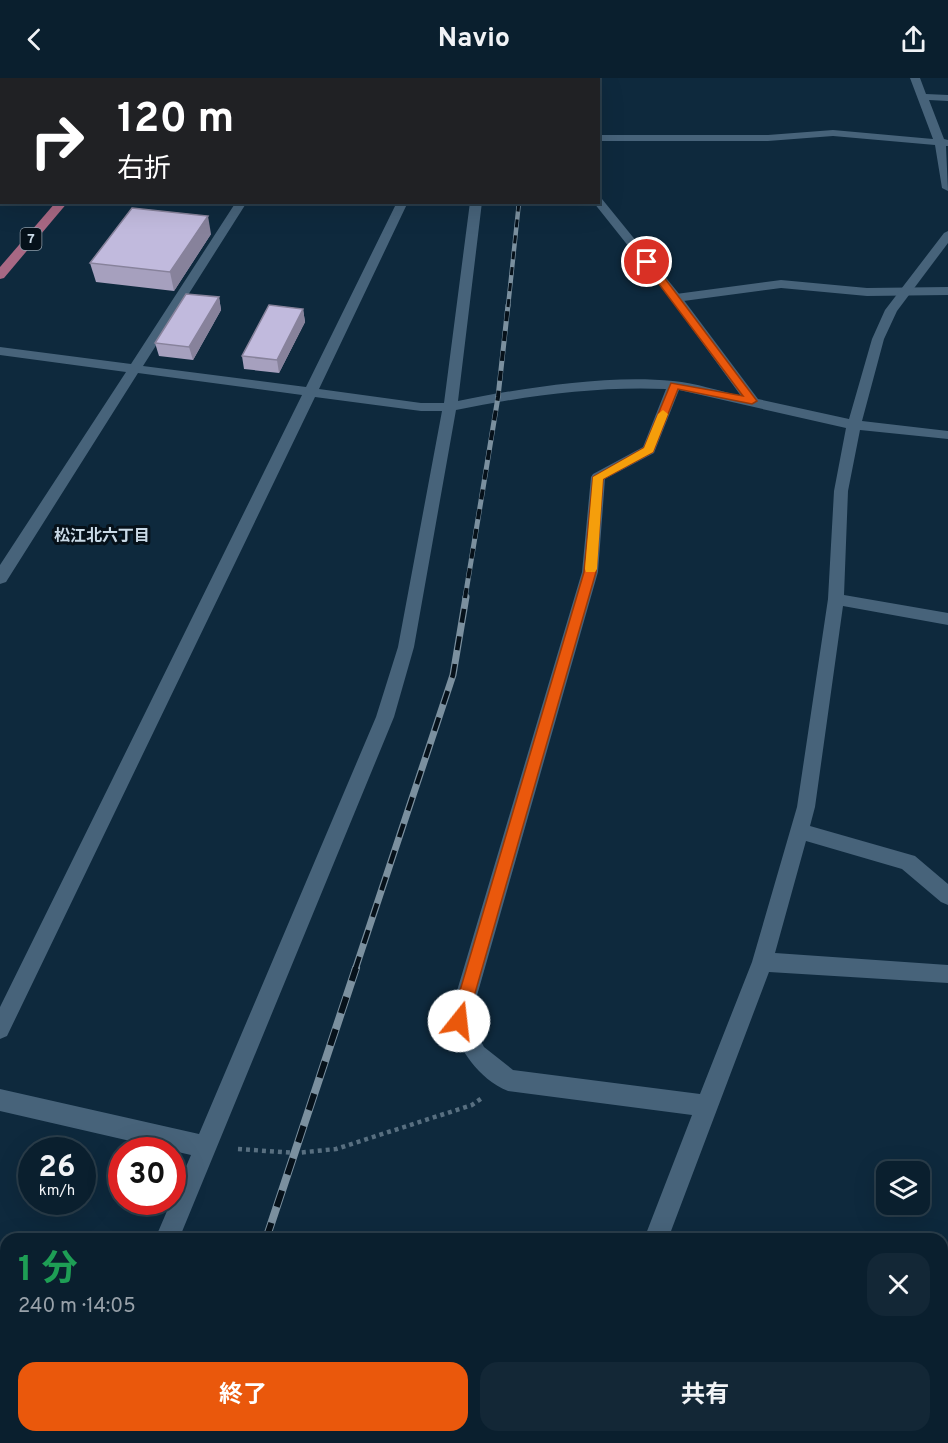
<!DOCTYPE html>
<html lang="ja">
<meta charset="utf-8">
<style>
body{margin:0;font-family:Overpass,"Noto Sans JP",sans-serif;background:#132736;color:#f1f3f6;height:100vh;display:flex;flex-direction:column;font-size:22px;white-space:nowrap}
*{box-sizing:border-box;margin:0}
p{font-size:20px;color:#99a2aa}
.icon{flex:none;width:33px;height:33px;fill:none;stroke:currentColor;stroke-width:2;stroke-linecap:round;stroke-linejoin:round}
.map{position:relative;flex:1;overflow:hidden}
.sheet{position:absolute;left:0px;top:1155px;width:948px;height:210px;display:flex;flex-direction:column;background:#0a1f2e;border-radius:18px 18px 0 0;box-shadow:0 6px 24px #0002,0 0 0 2px #2a3d4a}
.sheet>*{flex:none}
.guide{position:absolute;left:0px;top:0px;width:600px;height:126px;box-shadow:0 6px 24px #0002,0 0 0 2px #2a3d4a;background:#202124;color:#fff;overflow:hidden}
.fabs{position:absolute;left:876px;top:1083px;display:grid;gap:12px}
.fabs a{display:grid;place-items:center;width:54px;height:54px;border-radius:12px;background:#0a1f2e;box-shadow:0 6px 24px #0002,0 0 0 2px #2a3d4a;font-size:30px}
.speed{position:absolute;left:18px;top:1059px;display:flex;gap:12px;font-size:30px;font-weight:700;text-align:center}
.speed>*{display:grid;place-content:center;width:78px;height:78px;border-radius:50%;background:#0a1f2e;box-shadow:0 6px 24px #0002,0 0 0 2px #2a3d4a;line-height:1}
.speed small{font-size:15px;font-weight:400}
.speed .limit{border:9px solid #d22;background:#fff;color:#111}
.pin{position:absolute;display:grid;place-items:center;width:51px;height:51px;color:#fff;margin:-26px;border:3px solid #fff;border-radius:50%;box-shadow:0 2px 6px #0007}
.me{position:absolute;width:66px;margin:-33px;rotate:16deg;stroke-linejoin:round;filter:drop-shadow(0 0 4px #0008)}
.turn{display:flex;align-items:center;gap:21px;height:126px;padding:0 18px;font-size:27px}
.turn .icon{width:78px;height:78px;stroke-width:2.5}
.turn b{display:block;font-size:42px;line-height:51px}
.round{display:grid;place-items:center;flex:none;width:63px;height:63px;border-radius:18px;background:#132736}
.head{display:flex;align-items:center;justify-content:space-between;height:102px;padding:0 18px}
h1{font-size:36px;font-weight:700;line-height:45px;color:#1e9e55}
.cta{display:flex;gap:12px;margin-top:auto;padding:12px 18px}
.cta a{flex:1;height:69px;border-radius:18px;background:#ea580c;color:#fff;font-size:24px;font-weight:700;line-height:69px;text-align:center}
.cta a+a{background:#132736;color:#f1f3f6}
header{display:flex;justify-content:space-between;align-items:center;height:78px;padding:0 18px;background:#0a1f2e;font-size:27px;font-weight:700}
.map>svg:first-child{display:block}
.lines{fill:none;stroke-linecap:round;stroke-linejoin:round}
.path{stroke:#586f80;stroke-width:4.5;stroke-dasharray:4 4;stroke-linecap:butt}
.lane{fill:#47637a;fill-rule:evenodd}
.street{fill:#47637a;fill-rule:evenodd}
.primary{fill:#a86884;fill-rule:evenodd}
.rail-far3-casing{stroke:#7b909f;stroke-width:4.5}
.rail-far2-casing{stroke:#7b909f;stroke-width:5}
.rail-far1-casing{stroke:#7b909f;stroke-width:7}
.rail-casing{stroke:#7b909f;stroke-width:8}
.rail-far3{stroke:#06111a;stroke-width:3;stroke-dasharray:8;stroke-linecap:butt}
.rail-far2{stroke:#06111a;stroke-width:4;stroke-dasharray:10;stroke-linecap:butt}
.rail-far1{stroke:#06111a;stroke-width:4.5;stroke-dasharray:14;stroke-linecap:butt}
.rail{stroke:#06111a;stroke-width:6;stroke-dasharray:17;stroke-linecap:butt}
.wall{fill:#a6a0be}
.shaded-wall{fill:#87829b}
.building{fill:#c1badd;stroke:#87829b;stroke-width:1.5}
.route{fill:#ea580c;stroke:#983908;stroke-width:1.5}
.slow{fill:#f59e0b}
.labels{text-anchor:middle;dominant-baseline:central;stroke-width:6;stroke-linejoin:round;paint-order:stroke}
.shield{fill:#06111a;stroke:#8e9da9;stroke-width:1.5}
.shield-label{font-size:14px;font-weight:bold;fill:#c9d9e6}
.neighbourhood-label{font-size:16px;font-weight:bold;fill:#c9d9e6;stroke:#06111a}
</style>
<header><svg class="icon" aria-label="back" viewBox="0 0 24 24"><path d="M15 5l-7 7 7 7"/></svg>Navio<svg class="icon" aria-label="share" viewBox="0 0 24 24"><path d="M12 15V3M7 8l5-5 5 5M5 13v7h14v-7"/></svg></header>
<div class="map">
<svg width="948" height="1365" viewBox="0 0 948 1365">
<rect width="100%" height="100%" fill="#0e293d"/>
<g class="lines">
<!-- path -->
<polyline class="path" points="238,1071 296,1075 336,1071 472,1027 482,1020"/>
<!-- lane -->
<polygon class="lane" points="781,202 867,210 948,209 948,217 867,218 781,210 676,224 670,220 676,216"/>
<!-- street -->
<g class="street">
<polygon points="322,0 332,0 321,2"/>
<rect x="492" y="0" width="10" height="2"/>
<polygon points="910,0 920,0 926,16 948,17 948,23 929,22 944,61 948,62 948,68 946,68 948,113 942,110 935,67 833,58 768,63 598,63 598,57 768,57 833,52 933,61"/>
<rect x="0" y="4" width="2" height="6"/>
<path d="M598 120 602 121 680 217 758 321 849 341 872 261 885 232 944 155 948 153V165L897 233 884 261 862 343 948 353V361L860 352 848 413 844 517 948 535V547L843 528 815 729 810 748 915 778 948 806V827L941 824 902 791 806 763 775 875 948 887V905L769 894 668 1161H644L692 1037 508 1013C477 1000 461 972 448 943L582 494 591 399 593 396 643 369 666 311C596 308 525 318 456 332L414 569 394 639 179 1161H155L191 1077 0 1033V1011L199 1056 376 639 398 569 442 333H421L315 319 7 958 0 961V929L302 317 138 295 6 504 0 506V487L126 294 0 277V269L131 286 236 124H247L143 288 306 309 397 124H408L319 311 421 325H444L470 124H482L458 323C522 310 609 296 673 303 696 305 719 313 741 318L672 223 594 125 598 124ZM679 312 846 350 834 413 828 521 797 729 752 884 700 1016 513 992 484 969 470 942 598 494 605 401 654 375Z"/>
<polygon points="942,1346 948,1348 948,1365 931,1365 929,1359 942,1359"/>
<polygon points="73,1359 100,1359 98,1365 71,1365"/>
<polygon points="563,1359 589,1359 587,1365 561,1365"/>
</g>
<!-- primary -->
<g class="primary">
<polygon points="166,0 177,0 165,2"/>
<polygon points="56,124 68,124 4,200 0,201 0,189"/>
</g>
<!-- rail-far3 casing -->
<g class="rail-far3-casing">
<polyline id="rail-far3" points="508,229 519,124"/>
</g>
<!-- rail-far2 casing -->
<g class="rail-far2-casing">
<polyline id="rail-far2" points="465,520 498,319 508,227"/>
</g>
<!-- rail-far1 casing -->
<g class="rail-far1-casing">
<polyline id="rail-far1" points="355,892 453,597 466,519"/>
</g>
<!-- rail casing -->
<g class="rail-casing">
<g id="rail">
<polyline points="266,1161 356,890"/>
<polyline points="193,1365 195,1359"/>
</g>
</g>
<!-- rail-far3 -->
<use href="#rail-far3" class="rail-far3"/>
<!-- rail-far2 -->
<use href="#rail-far2" class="rail-far2"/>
<!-- rail-far1 -->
<use href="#rail-far1" class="rail-far1"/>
<!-- rail -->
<use href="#rail" class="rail"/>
</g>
<!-- wall -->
<g class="wall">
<polygon points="211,156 174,213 96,204 90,185"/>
<polygon points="219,219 221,232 193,282 159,278 155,265"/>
<polygon points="303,231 305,244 279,295 244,291 242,278"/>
</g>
<!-- shaded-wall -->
<g class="shaded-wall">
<polygon points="208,138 211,156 174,213 170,194"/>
<polygon points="219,219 221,232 193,282 189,269"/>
<polygon points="303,231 305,244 279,295 277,282"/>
</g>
<!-- building -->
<g class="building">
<polygon points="132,130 208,138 170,194 90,185"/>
<polygon points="186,216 219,219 189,269 155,265"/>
<polygon points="269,227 303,231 277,282 242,278"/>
</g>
<!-- route -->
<polygon class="route" points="644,182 651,182 757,323 752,326 678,311 653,374 603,401 596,494 467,943 465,949 459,951 454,949 451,943 584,494 593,399 644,370 671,305 743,318 644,186"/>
<!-- slow -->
<polygon class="slow" points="663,332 668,336 653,374 603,401 597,491 595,494 586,494 585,491 593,399 644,370 658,336"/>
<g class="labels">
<!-- shield labels -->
<rect class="shield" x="20.5" y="150" width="21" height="22" rx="4.5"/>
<g class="shield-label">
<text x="31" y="161">7</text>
</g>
<!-- neighbourhood labels -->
<g class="neighbourhood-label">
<text x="102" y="459">松江北六丁目</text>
</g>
</g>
</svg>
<div class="fabs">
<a><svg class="icon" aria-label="layers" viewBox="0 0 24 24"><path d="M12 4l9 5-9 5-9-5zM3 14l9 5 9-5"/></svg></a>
</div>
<div class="speed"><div>26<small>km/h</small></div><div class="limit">30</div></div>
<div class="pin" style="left:647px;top:184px;background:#d93025"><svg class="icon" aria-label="arrive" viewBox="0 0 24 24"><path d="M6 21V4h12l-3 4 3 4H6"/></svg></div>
<svg class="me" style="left:459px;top:943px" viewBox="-20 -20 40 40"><circle r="19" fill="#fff"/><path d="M0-13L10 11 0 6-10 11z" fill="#ea580c"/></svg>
<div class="guide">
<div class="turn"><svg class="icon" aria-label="right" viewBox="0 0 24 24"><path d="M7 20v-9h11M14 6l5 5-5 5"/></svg><div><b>120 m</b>右折</div></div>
</div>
<section class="sheet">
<div class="head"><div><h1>1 分</h1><p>240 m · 14:05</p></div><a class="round"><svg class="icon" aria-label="close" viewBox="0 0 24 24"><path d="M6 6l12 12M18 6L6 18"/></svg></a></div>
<div class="cta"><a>終了</a><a>共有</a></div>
</section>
</div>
